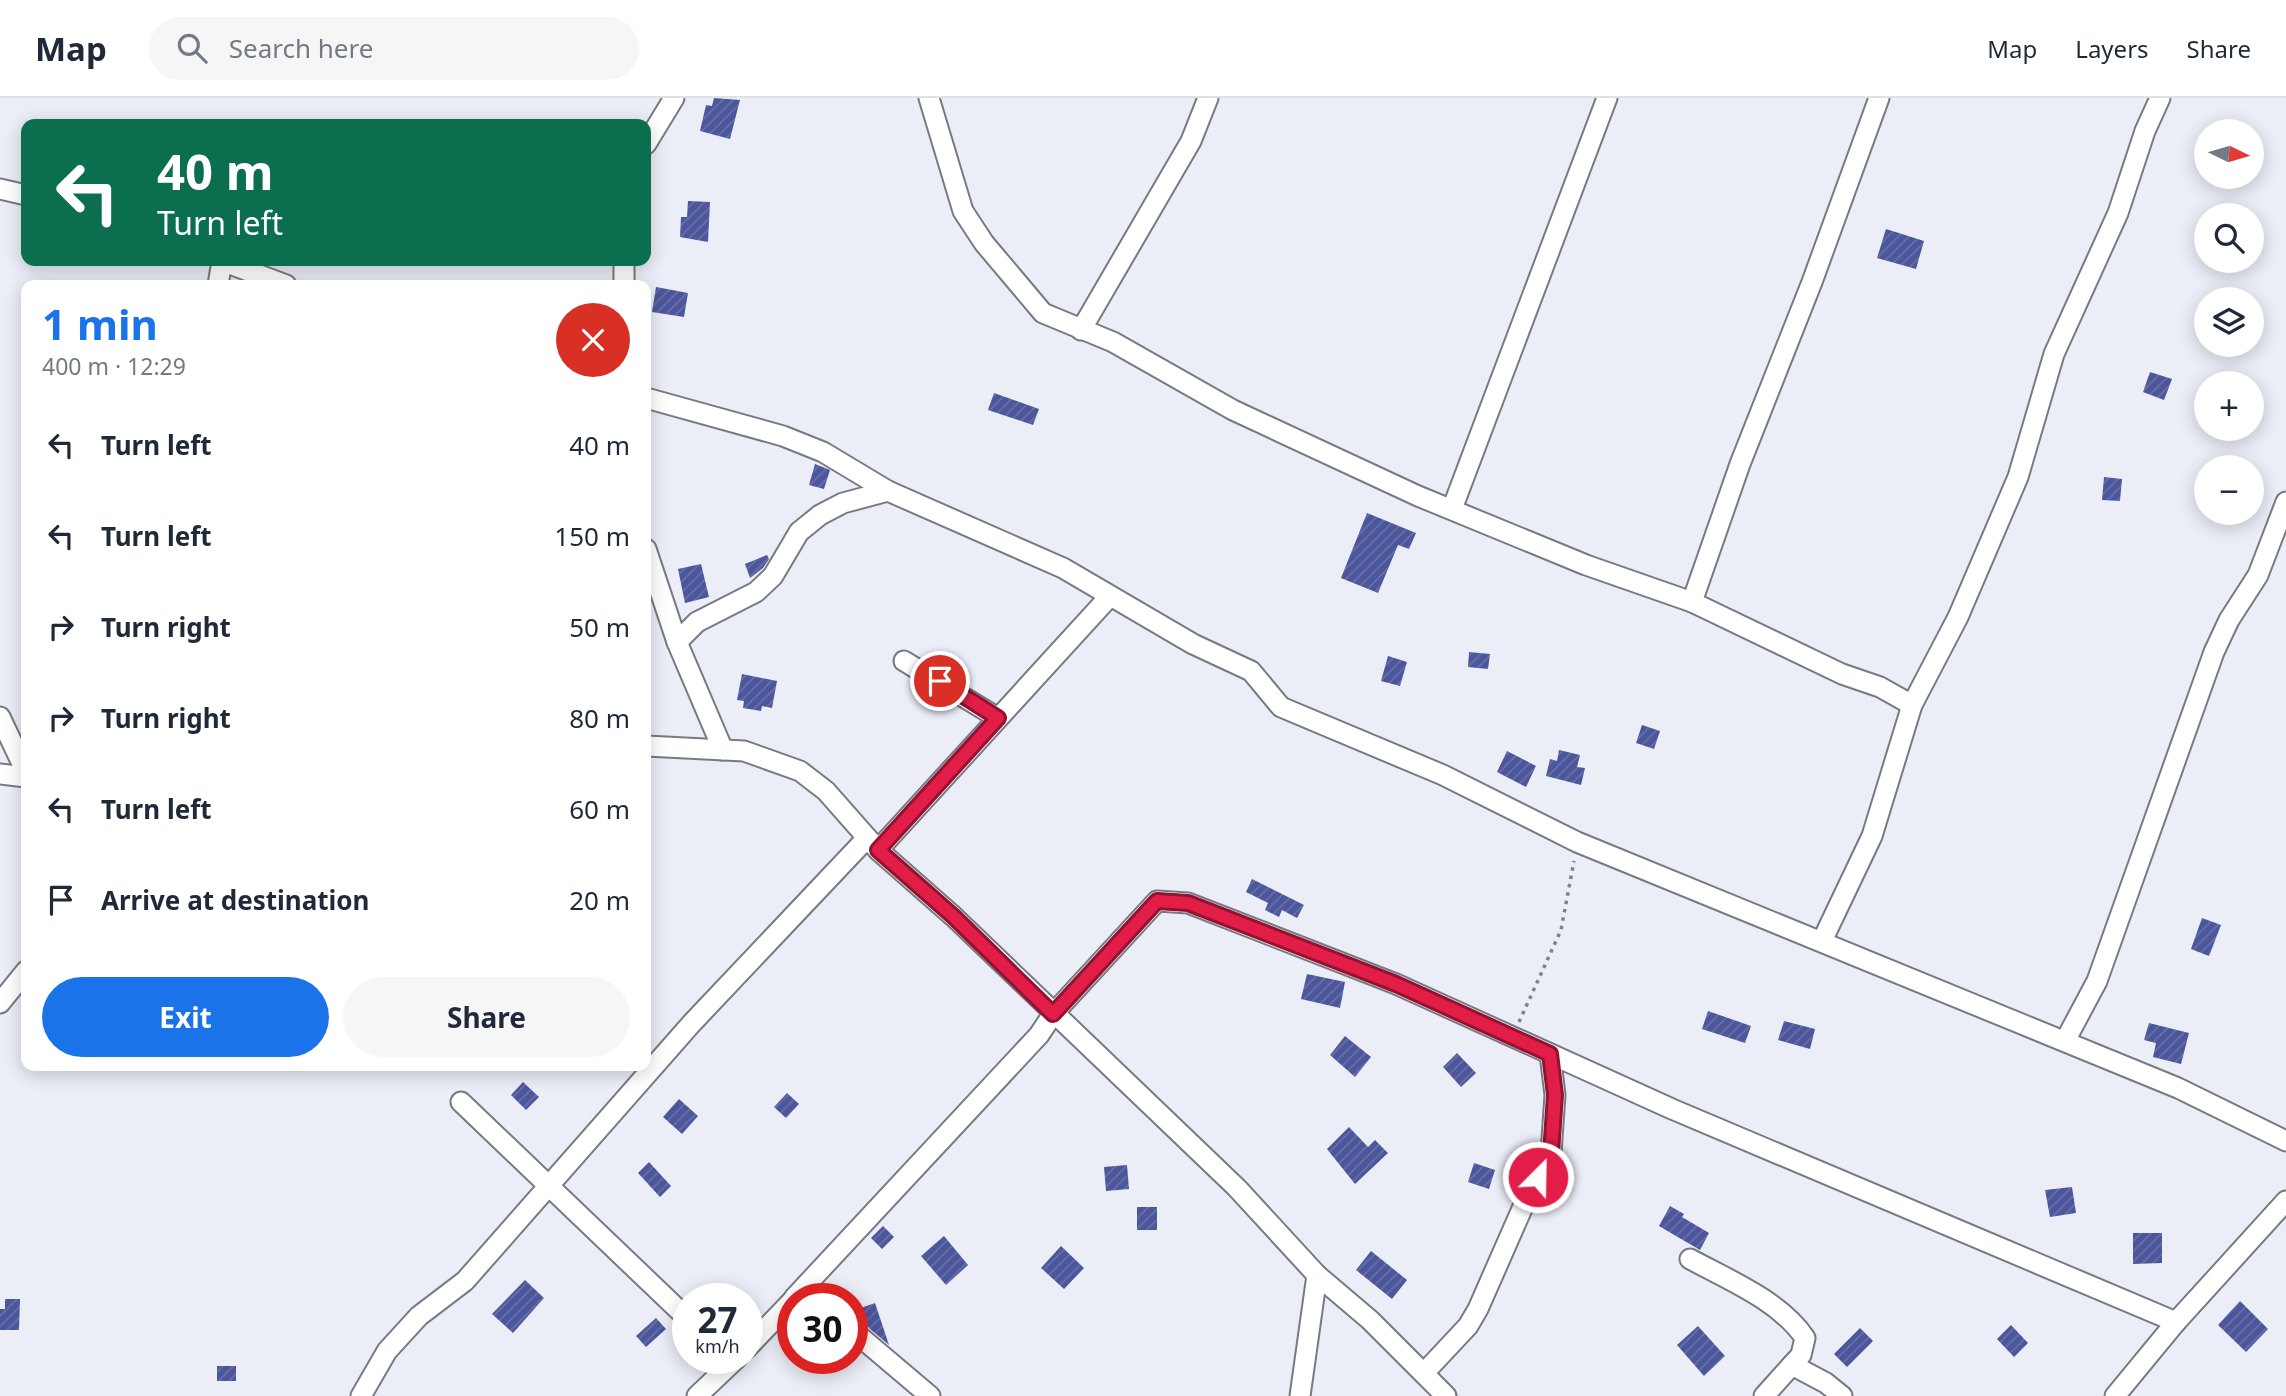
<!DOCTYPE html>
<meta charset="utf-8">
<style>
body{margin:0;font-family:"Noto Sans",sans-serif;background:#f6f6f7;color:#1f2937;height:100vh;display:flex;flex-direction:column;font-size:26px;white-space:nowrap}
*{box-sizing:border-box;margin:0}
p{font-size:23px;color:#747a83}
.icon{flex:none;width:38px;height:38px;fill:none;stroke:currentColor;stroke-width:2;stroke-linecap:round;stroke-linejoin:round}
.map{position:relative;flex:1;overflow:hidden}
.sheet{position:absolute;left:21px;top:182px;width:630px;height:791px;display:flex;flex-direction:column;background:#fff;border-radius:14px;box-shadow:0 4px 18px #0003}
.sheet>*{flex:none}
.hud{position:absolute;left:21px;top:21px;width:630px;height:147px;border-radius:14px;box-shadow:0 4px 18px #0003;background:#0b6e4f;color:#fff;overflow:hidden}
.needle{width:46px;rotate:95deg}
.buttons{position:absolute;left:2194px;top:21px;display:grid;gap:14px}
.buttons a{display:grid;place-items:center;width:70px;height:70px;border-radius:50%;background:#fff;box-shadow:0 4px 18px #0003;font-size:35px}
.speed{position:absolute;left:672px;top:1185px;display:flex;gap:14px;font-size:35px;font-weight:700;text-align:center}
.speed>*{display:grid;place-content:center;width:91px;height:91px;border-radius:50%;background:#fff;box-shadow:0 4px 18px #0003;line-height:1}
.speed small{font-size:18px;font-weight:400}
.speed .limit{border:10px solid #d22;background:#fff;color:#111}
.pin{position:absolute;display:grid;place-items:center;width:60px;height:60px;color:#fff;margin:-30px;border:4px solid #fff;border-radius:50%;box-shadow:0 2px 7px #0007}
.me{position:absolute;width:77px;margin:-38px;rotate:23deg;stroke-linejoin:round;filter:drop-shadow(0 0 5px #0008)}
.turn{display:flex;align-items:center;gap:24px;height:147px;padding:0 21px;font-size:32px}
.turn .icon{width:91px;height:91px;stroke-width:2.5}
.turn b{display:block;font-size:49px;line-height:60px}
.round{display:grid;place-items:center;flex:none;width:74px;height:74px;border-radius:37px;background:#f6f6f7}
.summary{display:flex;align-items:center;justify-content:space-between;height:119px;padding:0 21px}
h1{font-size:42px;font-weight:700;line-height:52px;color:#1a73e8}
.button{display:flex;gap:14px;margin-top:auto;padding:14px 21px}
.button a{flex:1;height:80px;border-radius:42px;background:#1a73e8;color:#fff;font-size:28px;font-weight:700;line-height:80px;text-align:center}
.button a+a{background:#f6f6f7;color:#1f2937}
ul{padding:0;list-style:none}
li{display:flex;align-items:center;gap:21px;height:91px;padding:0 21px}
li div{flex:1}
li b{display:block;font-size:26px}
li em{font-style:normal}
header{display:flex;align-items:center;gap:42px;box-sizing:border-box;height:98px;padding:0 35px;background:#fff;border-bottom:2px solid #e0e1e3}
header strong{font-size:33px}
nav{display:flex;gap:38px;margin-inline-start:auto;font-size:24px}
.search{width:490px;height:63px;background:#f6f6f7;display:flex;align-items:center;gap:18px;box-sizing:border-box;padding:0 24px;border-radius:38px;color:#747a83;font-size:26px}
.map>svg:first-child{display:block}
.building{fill:url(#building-hatch)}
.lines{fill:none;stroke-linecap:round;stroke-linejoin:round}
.street-casing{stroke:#787a83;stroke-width:23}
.path{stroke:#82838a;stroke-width:3.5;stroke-dasharray:3.5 5;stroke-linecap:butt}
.street{stroke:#fff;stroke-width:19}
.route-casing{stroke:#92132f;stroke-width:18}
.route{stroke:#e11d48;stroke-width:12}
</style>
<header>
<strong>Map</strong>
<div class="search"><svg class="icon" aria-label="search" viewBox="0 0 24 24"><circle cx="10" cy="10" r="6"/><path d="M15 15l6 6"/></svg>Search here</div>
<nav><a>Map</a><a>Layers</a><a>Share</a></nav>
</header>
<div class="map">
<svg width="2286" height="1298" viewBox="0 0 2286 1298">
<defs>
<pattern id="building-hatch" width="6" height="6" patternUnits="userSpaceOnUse" patternTransform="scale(1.75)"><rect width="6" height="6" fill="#4b569c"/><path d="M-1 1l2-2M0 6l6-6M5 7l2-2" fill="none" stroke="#6870a5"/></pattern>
</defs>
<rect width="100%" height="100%" fill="#ebedf7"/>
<!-- building -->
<g class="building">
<polygon points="714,0 740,2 730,41 700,33 706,7 712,8"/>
<polygon points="688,103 710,104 708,144 680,139 681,119 687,119"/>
<polygon points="1886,131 1924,143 1916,171 1877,160"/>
<polygon points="656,189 688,195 684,219 652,214"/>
<polygon points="2150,274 2172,281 2164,302 2143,294"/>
<polygon points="994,295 1039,311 1033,327 988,312"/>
<polygon points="815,366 830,372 824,391 809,387"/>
<polygon points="2104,379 2122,381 2120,403 2102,402"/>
<polygon points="1367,415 1416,435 1409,451 1398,447 1378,495 1341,480"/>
<polygon points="767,457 769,461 763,470 750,480 745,466"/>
<polygon points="701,466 709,499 685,505 678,471"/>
<polygon points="1469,554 1490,556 1488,571 1468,569"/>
<polygon points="1388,558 1407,564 1400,588 1381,583"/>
<polygon points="742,576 777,583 772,610 762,608 761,613 743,610 744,603 737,602"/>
<polygon points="1642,627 1660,633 1654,651 1636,645"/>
<polygon points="1559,652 1580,657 1577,669 1585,670 1581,687 1546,678 1550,661 1557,663"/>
<polygon points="1507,653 1536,668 1526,689 1497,674"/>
<polygon points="1252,781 1304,807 1297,820 1282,812 1279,819 1265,812 1268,805 1246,794"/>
<polygon points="2202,820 2221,827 2209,858 2191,851"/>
<polygon points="1307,876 1345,884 1340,910 1301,901"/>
<polygon points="1708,913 1751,928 1745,945 1702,931"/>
<polygon points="1784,923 1815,931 1810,951 1778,942"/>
<polygon points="2149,925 2189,935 2181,966 2153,959 2156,945 2144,942"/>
<polygon points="1345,938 1371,959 1355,979 1330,957"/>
<polygon points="1457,955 1476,975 1461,989 1443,969"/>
<polygon points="523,984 539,999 526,1012 511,997"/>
<polygon points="787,995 799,1006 786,1020 774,1009"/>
<polygon points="679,1001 698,1018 682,1036 663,1019"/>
<polygon points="1349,1029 1368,1049 1375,1042 1388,1055 1355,1086 1327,1051"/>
<polygon points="649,1064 671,1088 660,1099 638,1075"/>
<polygon points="1474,1065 1495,1072 1489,1091 1468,1084"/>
<polygon points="1127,1067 1129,1091 1106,1093 1104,1069"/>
<polygon points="2072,1089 2076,1115 2050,1119 2045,1092"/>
<polygon points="1670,1108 1684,1116 1682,1119 1709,1135 1700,1152 1659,1128"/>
<rect x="1137" y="1109" width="20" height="23"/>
<polygon points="883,1128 894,1139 882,1151 871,1140"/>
<polygon points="2133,1135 2162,1135 2162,1165 2133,1166"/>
<polygon points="944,1138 968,1167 946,1187 921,1158"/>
<polygon points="1061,1148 1084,1170 1064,1191 1041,1170"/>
<polygon points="1371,1153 1407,1182 1392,1201 1356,1172"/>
<polygon points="525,1182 544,1200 513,1235 492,1216"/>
<polygon points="5,1201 20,1201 19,1232 0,1232 0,1211 5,1211"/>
<polygon points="2240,1203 2268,1231 2246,1254 2218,1227"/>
<polygon points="875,1205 889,1247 869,1230 858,1211"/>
<polygon points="656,1220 666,1231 646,1249 636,1238"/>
<polygon points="2011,1227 2028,1245 2014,1259 1997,1241"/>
<polygon points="1698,1228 1725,1258 1704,1278 1677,1247"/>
<polygon points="1860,1230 1873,1243 1847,1269 1834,1256"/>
<rect x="217" y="1268" width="19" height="15"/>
</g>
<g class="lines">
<!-- street casing -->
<g class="street-casing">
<g id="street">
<polyline points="929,0 963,113 984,145 1043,215 1113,244 1233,312 1418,398 1586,467 1692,504 1842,576 1880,589 1912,607"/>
<polyline points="646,46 674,0"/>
<polyline points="0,91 26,97"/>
<polyline points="222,163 286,187"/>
<polyline points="218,187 222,163"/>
<polyline points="624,187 624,163"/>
<polyline points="1081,232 1191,43 1208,0"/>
<polyline points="646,300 783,338 823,354 888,393 1063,470 1193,546 1251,573 1281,609 1443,677 1577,744 2178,990 2286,1043"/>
<polyline points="1452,411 1607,0"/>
<polyline points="646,451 677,544 723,652"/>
<polyline points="1692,504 1740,366 1812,184 1879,0"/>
<polyline points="677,544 697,524 756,494 773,478 799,434 820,417 843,405 888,393"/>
<polyline points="904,563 998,620"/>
<polyline points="0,619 26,674"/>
<polyline points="646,648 744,653 800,673 826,693 878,752 953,818 1237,1090 1317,1177 1370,1222 1446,1298"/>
<polyline points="0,676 26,679"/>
<polyline points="878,752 1110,498"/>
<polyline points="1822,843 1872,738 1912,607 1958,519 2018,379 2054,256 2118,115 2145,33 2160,0"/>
<polyline points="0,905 26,873"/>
<polyline points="2065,943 2097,883 2214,554 2229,522 2258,477 2286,404"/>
<polyline points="461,1004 688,1221"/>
<path d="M1690 1161C1729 1182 1780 1203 1805 1240L1801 1257 1764 1298"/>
<polyline points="794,1200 1039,937 1053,916 1157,803 1188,805 1396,886 1672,1011 2176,1224"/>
<polyline points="852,1232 930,1298"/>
<polyline points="747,1250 793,1202"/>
<polyline points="1792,1267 1826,1285 1842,1298"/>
<polyline points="1424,1275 1468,1228 1478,1211 1525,1104 1551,1055 1555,997 1550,956"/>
<polyline points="361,1298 387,1253 419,1218 465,1183 692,925 867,740"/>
<polyline points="697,1298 737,1260"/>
<polyline points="1300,1298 1317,1177"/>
<polyline points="2115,1298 2176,1224 2286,1103"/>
</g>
</g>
<!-- path -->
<polyline class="path" points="1519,924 1561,832 1574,763"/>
<!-- street -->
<use href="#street" class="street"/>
</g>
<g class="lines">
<!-- route casing -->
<g class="route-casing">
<polyline id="route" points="940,583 998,620 878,752 953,818 1053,916 1157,803 1188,805 1396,886 1550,956 1555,997 1551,1055 1538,1079"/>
</g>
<!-- route -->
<use href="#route" class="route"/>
</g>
</svg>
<div class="buttons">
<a><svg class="needle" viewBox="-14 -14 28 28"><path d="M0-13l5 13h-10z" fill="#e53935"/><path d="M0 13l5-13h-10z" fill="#747a83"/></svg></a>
<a><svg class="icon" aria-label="search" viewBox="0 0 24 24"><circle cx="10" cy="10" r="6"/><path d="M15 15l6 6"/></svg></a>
<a><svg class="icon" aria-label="layers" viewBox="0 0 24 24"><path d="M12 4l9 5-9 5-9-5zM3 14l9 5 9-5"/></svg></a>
<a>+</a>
<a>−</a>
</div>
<div class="speed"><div>27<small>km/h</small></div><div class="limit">30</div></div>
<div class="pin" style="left:940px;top:583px;background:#d93025"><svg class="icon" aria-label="arrive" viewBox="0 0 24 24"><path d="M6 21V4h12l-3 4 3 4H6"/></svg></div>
<svg class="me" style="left:1538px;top:1079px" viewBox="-20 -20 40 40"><circle r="17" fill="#e11d48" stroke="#fff" stroke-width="3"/><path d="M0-11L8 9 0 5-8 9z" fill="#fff"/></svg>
<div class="hud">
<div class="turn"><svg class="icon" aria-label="left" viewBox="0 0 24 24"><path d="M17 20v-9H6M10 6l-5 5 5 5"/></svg><div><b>40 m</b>Turn left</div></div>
</div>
<section class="sheet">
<div class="summary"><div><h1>1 min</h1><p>400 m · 12:29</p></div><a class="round" style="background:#d93025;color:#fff"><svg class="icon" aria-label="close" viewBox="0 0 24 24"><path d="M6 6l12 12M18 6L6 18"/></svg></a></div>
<ul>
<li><svg class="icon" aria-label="left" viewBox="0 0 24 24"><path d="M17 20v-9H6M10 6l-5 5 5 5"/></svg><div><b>Turn left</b></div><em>40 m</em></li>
<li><svg class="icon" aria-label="left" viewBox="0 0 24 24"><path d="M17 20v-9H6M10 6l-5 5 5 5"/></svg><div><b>Turn left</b></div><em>150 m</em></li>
<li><svg class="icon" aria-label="right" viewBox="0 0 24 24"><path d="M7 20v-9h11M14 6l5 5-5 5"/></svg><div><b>Turn right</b></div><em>50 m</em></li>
<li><svg class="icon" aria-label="right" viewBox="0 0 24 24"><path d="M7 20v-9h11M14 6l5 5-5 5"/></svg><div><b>Turn right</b></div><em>80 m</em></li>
<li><svg class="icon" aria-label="left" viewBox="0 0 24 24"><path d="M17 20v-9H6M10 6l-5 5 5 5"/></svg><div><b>Turn left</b></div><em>60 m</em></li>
<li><svg class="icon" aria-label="arrive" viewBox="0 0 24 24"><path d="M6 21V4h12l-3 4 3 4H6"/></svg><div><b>Arrive at destination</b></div><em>20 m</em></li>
</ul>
<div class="button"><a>Exit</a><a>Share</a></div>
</section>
</div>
